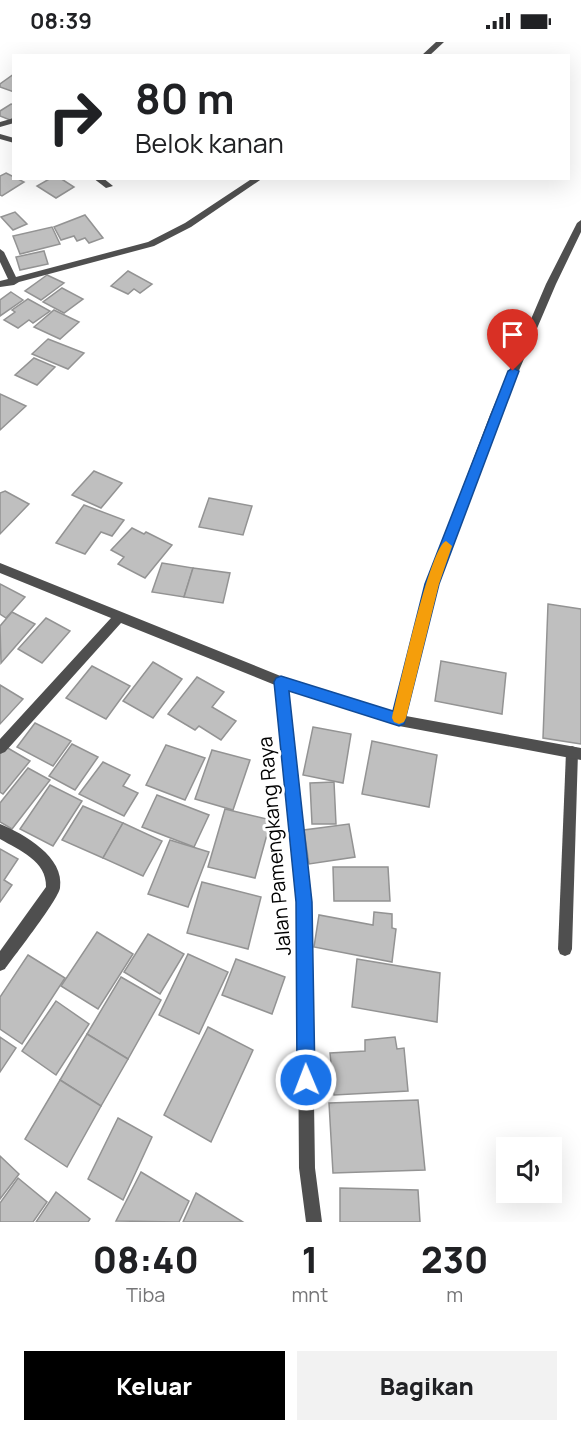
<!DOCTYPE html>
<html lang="id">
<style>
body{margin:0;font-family:Manrope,sans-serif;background:#f2f2f2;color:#202124;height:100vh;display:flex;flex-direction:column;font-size:22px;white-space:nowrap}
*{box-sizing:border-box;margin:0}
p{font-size:20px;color:#757577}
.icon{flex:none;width:33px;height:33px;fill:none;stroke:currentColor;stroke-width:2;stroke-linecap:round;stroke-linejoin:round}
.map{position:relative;height:1180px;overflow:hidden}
.sheet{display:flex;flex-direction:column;background:#fff;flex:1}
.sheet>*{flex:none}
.top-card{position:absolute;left:12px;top:12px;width:558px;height:126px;border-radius:0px;box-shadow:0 6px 24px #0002;background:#fff;color:#202124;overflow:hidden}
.buttons{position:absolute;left:496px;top:1095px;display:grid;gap:12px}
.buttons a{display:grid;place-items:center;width:66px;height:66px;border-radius:0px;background:#fff;box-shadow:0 6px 24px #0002;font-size:30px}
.pin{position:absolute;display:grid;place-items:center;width:51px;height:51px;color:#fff;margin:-62px -26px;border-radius:50% 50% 50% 0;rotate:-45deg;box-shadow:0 0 6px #0007}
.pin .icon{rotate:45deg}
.me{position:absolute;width:66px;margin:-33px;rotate:359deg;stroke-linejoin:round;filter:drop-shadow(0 0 4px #0008)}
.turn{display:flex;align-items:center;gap:21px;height:126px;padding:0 24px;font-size:27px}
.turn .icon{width:78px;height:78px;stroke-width:2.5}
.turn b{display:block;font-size:42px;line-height:51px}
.eta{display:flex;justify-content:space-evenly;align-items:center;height:102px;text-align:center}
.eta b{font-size:36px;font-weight:800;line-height:42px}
.primary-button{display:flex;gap:12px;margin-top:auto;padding:12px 24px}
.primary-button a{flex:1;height:69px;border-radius:0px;background:#000;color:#fff;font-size:24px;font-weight:800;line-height:69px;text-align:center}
.primary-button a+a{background:#f2f2f2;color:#202124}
.status{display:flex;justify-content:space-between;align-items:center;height:42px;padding:0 30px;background:#fff;direction:ltr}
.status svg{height:16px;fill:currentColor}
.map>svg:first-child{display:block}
.building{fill:#bfbfbf;stroke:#939393;stroke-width:1.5}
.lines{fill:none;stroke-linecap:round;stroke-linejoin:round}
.service{fill:#4f4f4f;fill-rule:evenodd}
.minor{fill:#4f4f4f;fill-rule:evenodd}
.route{fill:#1a73e8;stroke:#114b97;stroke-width:1.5}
.slow{fill:#f59e0b}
.labels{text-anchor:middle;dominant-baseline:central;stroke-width:6;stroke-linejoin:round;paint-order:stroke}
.near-street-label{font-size:20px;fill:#000;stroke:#fff}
</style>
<div class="status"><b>08:39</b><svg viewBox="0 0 49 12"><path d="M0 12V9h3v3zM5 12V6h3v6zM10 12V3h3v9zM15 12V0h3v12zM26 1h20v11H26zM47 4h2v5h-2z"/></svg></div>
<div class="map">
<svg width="581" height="1180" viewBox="0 0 581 1180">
<rect width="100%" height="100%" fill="#fff"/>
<!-- building -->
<g class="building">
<polygon points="14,32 14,50 0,45 0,42"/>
<polygon points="11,62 14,63 14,76 10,78 0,74 0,69"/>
<polygon points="6,131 24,140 2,154 0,153 0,134"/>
<polygon points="51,136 60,136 74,145 56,156 37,144"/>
<polygon points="15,170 27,182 13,188 1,175"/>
<polygon points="85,173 103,196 89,201 85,196 77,199 74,194 61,198 54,185"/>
<polygon points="52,185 60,202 20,212 13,194"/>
<polygon points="44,209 48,222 20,228 16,215"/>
<polygon points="128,229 152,242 140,251 134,247 128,252 111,244"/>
<polygon points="47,233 64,241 41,258 25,249"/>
<polygon points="62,246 83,257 64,271 43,260"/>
<polygon points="11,250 23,258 0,274 0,258"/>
<polygon points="28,257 50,269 33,281 29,278 18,286 4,278 15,270 12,268"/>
<polygon points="54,268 79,280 60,297 34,285"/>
<polygon points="48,297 84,311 68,327 32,312"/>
<polygon points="34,316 55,325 37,343 15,333"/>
<polygon points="0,352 26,364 0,388"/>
<polygon points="94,429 122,441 101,466 72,453"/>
<polygon points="5,449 29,462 0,492 0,451"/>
<polygon points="209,456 252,464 243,493 199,485"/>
<polygon points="84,463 124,478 112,494 101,490 85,512 56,501"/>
<polygon points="132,486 144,492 146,490 172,503 145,536 118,522 124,515 111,508"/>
<polygon points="162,521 193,526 184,555 152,550"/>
<polygon points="193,526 230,531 223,561 184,555"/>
<polygon points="0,542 25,555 6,576 0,572"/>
<polygon points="548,562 581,567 581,702 543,696"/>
<polygon points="12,570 35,582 1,621 0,584"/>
<polygon points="46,576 70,589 42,621 18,607"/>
<polygon points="441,619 506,631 502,672 435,659"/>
<polygon points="153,620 182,637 153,676 123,659"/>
<polygon points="92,624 130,644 106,677 66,656"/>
<polygon points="197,635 224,650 212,665 236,679 221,698 199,684 195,688 168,672"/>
<polygon points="0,643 23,657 0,682"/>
<polygon points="35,681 71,699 53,724 17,705"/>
<polygon points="313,685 351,692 343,741 303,733"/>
<polygon points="372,699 437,713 429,765 362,752"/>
<polygon points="72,702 98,715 75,748 49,734"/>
<polygon points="166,703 205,716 185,758 146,743"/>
<polygon points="6,705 30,719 3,752 0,750 0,712"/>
<polygon points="212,708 250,718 233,768 195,757"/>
<polygon points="103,720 130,733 123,744 138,751 124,774 79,752"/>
<polygon points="28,726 50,738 12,787 0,780 0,761"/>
<polygon points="334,740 336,782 312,782 310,741"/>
<polygon points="50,743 82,759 53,804 20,787"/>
<polygon points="157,753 209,773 194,805 142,785"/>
<polygon points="83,764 123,781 103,816 62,798"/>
<polygon points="225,767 271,778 255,836 208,825"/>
<polygon points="123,781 162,799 143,834 103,816"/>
<polygon points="349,782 355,815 309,822 304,788"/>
<polygon points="170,798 209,810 188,865 148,852"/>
<polygon points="0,807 18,817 4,838 12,843 0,860"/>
<polygon points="333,825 388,825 390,859 334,859"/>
<polygon points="202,840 261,855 248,907 187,891"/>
<polygon points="374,870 392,872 392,886 396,887 392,920 314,905 319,873 373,883"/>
<polygon points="97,890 133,912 98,967 61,944"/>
<polygon points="148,892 184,912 160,952 124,930"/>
<polygon points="188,912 228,930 199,992 159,973"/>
<polygon points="28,913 65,936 22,1002 0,987 0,955"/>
<polygon points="236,917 285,935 272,972 222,953"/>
<polygon points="357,917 440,931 437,980 352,965"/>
<polygon points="121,935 161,958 128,1017 87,992"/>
<polygon points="56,959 89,982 56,1033 22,1009"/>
<polygon points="208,985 253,1008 211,1100 164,1073"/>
<polygon points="87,992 128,1017 101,1064 60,1038"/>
<polygon points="0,995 16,1006 0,1030"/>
<polygon points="395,995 397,1007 404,1006 408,1049 334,1053 330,1011 365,1009 365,998"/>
<polygon points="60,1038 101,1064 67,1125 25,1097"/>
<polygon points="418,1058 425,1128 333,1131 329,1061"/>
<polygon points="118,1076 152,1095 123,1158 88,1137"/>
<polygon points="0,1114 19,1132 0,1157"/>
<polygon points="141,1130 189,1159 179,1180 116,1179"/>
<polygon points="18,1136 47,1160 33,1180 0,1180 0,1161"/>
<polygon points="340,1146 418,1148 420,1180 340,1180"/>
<polygon points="56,1150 90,1177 88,1180 36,1180"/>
<polygon points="196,1151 243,1180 183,1180"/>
</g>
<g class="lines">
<!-- service -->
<polygon class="service" points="572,704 577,706 578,710 572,907 570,912 565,914 560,912 558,907 566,710 567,706"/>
<!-- minor -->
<g class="minor">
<polygon points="436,0 444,0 429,14 421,14"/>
<polygon points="14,76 14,81 0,85 0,80"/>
<polygon points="0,92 14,96 14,101 0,97"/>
<polygon points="93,136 103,136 113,144 106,146"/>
<polygon points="253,136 263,136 191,185 154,204 19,240 14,243 0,245 0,239 8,237 0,220 0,207 4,210 16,235 148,200 185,181"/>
<polygon points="581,178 581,190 556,242 500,373 438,542 406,674 581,706 581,718 399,684 288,648 311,860 315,1126 322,1180 306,1180 299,1126 297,860 275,643 121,581 5,710 0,712 0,697 111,576 0,531 0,521 283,635 394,671 426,542 490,373 546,242 577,181"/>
<path d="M0 782C24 792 65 815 60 846 58 858 15 913 5 927L0 929V909L46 845C47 819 19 808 0 797Z"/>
</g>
</g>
<!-- route -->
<polygon class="route" points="513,326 519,329 439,542 404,682 399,684 289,649 312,860 315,1038 313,1044 306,1046 300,1044 297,1038 296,860 274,640 276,636 281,634 393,669 425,542 508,329"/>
<!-- slow -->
<path class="slow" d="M446 499 452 504 439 542 406 676 404 680 399 682 394 680 392 676C398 651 430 504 446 499Z"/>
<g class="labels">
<!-- near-street labels -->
<g class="near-street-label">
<text transform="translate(274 804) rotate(-95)">Jalan Pamengkang Raya</text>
</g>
</g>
</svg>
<div class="buttons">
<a><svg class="icon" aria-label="sound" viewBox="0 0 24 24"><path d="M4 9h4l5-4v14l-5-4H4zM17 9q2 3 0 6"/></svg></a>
</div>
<div class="pin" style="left:513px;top:329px;background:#d93025"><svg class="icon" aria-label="arrive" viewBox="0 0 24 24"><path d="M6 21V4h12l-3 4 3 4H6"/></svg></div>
<svg class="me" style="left:306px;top:1038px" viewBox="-20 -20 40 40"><circle r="17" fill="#1a73e8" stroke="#fff" stroke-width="3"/><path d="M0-11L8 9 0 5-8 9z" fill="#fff"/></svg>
<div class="top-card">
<div class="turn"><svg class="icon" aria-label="right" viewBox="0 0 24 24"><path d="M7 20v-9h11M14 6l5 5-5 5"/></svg><div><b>80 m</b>Belok kanan</div></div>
</div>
</div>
<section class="sheet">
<div class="eta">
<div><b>08:40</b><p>Tiba</p></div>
<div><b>1</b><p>mnt</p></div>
<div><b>230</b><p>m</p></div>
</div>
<div class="primary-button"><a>Keluar</a><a>Bagikan</a></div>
</section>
